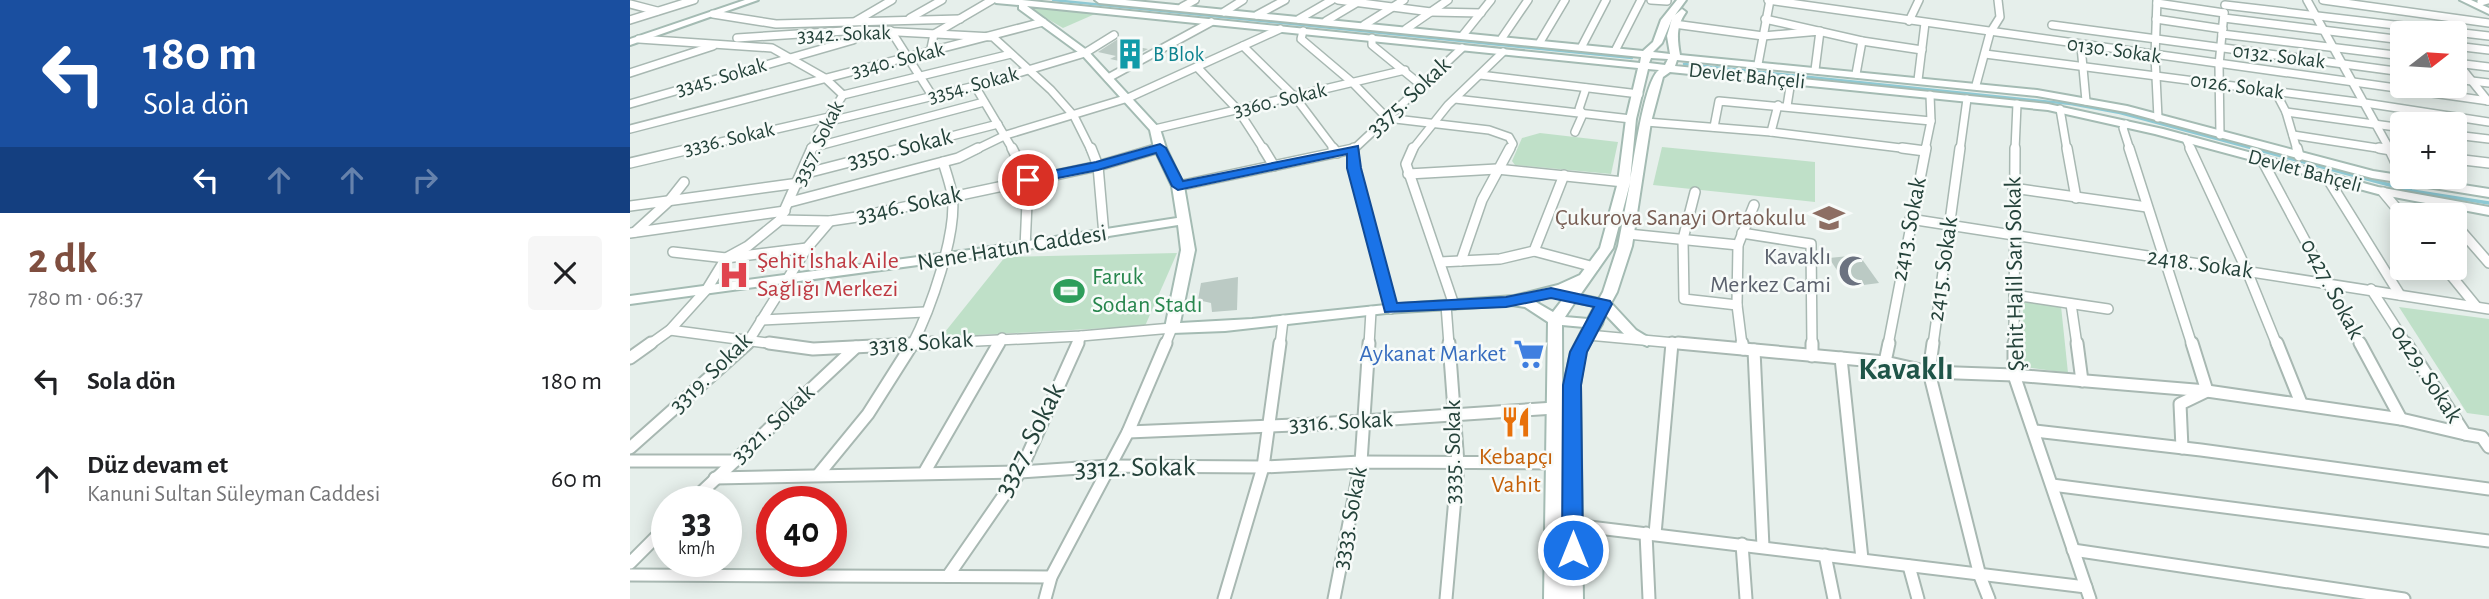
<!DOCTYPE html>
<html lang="tr">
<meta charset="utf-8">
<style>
body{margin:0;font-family:"Alegreya Sans",sans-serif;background:#f6f6f6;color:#202124;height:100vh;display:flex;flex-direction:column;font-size:26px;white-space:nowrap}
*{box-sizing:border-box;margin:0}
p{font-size:23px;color:#757577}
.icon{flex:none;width:38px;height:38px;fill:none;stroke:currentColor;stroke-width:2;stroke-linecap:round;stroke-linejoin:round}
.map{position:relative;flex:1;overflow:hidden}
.drawer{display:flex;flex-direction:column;background:#fff;width:630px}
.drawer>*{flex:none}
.top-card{background:#1a4fa0;color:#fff;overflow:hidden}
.needle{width:46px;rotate:73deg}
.buttons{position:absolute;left:1760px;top:21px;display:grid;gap:14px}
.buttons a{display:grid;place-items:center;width:77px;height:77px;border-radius:7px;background:#fff;box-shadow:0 4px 18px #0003;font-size:35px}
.speed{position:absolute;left:21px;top:486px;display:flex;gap:14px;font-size:35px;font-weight:700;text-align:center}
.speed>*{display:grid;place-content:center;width:91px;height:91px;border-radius:50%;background:#fff;box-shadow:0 4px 18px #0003;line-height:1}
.speed small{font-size:18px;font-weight:400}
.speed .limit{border:10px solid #d22;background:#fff;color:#111}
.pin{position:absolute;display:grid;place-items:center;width:60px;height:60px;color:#fff;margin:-30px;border:4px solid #fff;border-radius:50%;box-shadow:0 2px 7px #0007}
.me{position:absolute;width:77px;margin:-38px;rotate:0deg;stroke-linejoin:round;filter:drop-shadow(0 0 5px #0008)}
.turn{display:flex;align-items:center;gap:24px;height:147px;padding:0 28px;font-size:32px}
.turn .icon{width:91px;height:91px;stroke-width:2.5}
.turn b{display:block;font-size:49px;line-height:60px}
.lanes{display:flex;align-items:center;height:66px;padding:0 28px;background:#0003;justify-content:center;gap:35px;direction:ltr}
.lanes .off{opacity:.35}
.round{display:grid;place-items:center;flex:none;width:74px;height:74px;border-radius:7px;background:#f6f6f6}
.overview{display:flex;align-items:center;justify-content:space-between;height:119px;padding:0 28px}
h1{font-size:42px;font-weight:600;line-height:52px;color:#7f4e3f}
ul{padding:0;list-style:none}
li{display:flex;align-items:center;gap:21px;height:98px;padding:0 28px}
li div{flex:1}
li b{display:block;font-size:26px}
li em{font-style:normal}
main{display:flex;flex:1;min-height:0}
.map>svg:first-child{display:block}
.green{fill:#bfe0c8}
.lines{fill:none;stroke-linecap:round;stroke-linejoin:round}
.stream-far1{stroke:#8ec9d4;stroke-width:2.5}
.stream{stroke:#8ec9d4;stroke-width:3.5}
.building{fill:#bbcac4}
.street-far2-casing{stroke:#a8b8b2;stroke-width:10}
.street-far1-casing{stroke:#a8b8b2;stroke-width:12}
.street-casing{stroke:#a8b8b2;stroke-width:15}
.secondary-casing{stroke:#a4bbb3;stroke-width:4}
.street-far2{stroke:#fff;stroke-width:7}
.street-far1{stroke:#fff;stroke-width:9}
.street{stroke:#fff;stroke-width:11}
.secondary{fill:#fff;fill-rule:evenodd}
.route{fill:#1a73e8;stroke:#114b97;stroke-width:2}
.labels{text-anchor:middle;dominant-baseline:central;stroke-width:5;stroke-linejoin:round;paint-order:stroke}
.far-street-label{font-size:21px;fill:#24423a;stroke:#f7fbf9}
.far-culture-label{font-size:21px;fill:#0d838f;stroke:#f7fbf9;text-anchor:start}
.street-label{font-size:24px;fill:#24423a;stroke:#f7fbf9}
.education-label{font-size:24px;fill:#785e54;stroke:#f7fbf9;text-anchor:end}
.worship-label{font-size:24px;fill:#5b616d;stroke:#f7fbf9;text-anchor:end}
.health-label{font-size:24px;fill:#be3a42;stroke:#f7fbf9;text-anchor:start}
.leisure-label{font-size:24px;fill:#27864d;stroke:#f7fbf9;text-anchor:start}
.shop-label{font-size:24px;fill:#366cbe;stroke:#f7fbf9;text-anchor:end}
.food-label{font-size:24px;fill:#c56008;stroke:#f7fbf9}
.near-street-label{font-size:28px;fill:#24423a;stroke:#f7fbf9}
.district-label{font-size:32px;font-weight:bold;fill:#1f5548;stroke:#f7fbf9}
</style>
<main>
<section class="drawer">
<div class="top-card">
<div class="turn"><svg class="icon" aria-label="left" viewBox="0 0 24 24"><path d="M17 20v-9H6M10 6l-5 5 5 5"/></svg><div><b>180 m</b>Sola dön</div></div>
<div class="lanes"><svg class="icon" aria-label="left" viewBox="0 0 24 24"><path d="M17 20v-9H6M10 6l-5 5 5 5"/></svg><svg class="icon off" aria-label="ahead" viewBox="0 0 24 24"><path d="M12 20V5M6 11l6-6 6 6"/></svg><svg class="icon off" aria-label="ahead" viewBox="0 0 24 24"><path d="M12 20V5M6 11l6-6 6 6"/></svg><svg class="icon off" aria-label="right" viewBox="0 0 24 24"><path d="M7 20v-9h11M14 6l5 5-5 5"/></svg></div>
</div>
<div class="overview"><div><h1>2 dk</h1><p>780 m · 06:37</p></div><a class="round"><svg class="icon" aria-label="close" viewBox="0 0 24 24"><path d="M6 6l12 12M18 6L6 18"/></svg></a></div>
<ul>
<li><svg class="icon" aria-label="left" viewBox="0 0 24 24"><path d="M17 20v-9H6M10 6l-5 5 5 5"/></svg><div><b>Sola dön</b></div><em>180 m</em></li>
<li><svg class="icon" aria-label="ahead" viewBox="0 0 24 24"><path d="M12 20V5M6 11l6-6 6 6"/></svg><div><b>Düz devam et</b><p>Kanuni Sultan Süleyman Caddesi</p></div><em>60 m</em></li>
</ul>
</section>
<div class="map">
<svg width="1859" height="599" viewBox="0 0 1859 599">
<rect width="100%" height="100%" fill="#e6efeb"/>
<!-- green -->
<g class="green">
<polygon points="403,6 465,14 433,28 404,11 401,8"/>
<polygon points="910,133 988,142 981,174 885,165 882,161 892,138"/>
<polygon points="1032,147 1185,162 1185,202 1023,185"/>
<polygon points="547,253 515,326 311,337 375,257"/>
<polygon points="1393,302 1431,306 1438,373 1394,367"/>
<polygon points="1769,307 1859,319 1859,416 1837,413"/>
</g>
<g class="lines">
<!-- stream-far1 -->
<g class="stream-far1">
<polyline points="423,0 1002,58"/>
<polyline points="1054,64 1441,104 1490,113 1628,150"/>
</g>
<!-- stream -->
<polyline class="stream" points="1622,148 1782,191 1859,203"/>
</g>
<!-- building -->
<g class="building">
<polygon points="488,39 505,42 499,45 518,49 494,62 480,59 486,56 468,52"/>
<polygon points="1229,255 1249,283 1218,287 1199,258"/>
<polygon points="608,277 607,310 582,312 581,303 568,300 571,283"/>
</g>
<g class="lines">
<!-- street-far2 casing -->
<g class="street-far2-casing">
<g id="street-far2">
<polyline points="708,0 801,12 851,13"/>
<polyline points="1021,0 1037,1"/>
<polyline points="1138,0 1859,101"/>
<polyline points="1527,0 1525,56 1528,118"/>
<polyline points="1677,0 1760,150"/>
<polyline points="1693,0 1859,23"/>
<polyline points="1851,2 1858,0"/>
<polyline points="1527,3 1594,13"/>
<polyline points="0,4 27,11"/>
<polyline points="1595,5 1859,36"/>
<polyline points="552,7 565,0"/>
<polyline points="594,12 613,0"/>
<polyline points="83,14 146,24 330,19"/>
<polyline points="627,15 655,0"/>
<polyline points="280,18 312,0"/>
<polyline points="1594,18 1773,40"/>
<polyline points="669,19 702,0"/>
<polyline points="1135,19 1232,41 1292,50"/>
<polyline points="1526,19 1593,29"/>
<polyline points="0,20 64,0"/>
<polyline points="226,21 262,0"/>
<polyline points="696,21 728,2"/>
<polyline points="1279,21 1289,0"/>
<polyline points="1044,24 1133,36 1190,31 1185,70"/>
<polyline points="734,25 774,0"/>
<polyline points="1422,25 1773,72"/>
<polyline points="776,29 818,0"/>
<polyline points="261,31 303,97"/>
<polyline points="673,31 671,39 723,83 757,118 859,130 879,137 883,144 879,150"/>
<polyline points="1592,34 1773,56"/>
<polyline points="833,35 861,0"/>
<polyline points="107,38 230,30 363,37 421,90 444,116 461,150"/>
<polyline points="742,38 742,45 791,85"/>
<polyline points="872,38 898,0"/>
<polyline points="9,39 142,48 195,78 213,95 188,134 182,150"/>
<polyline points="910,42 935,0"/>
<polyline points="613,46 665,97 705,150"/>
<polyline points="952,46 976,0"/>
<polyline points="1451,46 1456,101"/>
<polyline points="1825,46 1859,50"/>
<polyline points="986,49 1011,0"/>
<polyline points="300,53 304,34 362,0"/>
<polyline points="1355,54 1735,103 1859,122"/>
<polyline points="1825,60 1858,101"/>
<polyline points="1826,63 1859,67"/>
<polyline points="1128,64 1140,0"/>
<polyline points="567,67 608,110 634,150"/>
<polyline points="0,73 83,46"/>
<polyline points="1226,74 1232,41"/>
<polyline points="850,75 1009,94"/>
<polyline points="478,78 581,22"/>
<polyline points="1825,79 1859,83"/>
<polyline points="1288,80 1295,23"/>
<polyline points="1346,85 1360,33 1370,17 1368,0"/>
<polyline points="345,86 383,150"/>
<polyline points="1645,91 1656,112 1667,150"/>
<polyline points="213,95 381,54"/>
<polyline points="825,99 1001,119"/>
<polyline points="0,104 223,40"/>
<polyline points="1157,106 1161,81"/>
<polyline points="1430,109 1437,150"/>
<polyline points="1656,112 1773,128"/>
<polyline points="196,122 345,86 455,53 484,35"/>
<polyline points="1016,122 1141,132 1287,150"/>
<polyline points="1496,124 1493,128 1500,150"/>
<polyline points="1084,127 1089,101 1301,121"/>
<polyline points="0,129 413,22"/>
<polyline points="525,129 775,70"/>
<polyline points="945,132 953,114 949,109 956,88"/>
<polyline points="1141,132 1148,105"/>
<polyline points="1590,135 1589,65 1594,13"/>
<polyline points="1663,135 1760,150"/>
<polyline points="1825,135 1859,139"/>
<polyline points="1556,139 1561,150"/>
<polyline points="181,148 354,102"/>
<polyline points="56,150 199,117"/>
<polyline points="267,150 368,124"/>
<polyline points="345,150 376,135 498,98 650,29"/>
<polyline points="523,150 530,148"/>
<polyline points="718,150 723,149"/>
<polyline points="723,150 832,48"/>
<polyline points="782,150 818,105 873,52"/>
<polyline points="1295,150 1301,121 1300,95"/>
<polyline points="1330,150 1337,99"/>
<polyline points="1385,150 1387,104"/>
</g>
</g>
<!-- street-far1 casing -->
<g class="street-far1-casing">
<g id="street-far1">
<polyline points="382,148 398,180 395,248"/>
<polyline points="461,148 468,166 474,235"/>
<polyline points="633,148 644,166"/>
<polyline points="703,148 707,153"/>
<polyline points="724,148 724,168 761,309"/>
<polyline points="783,148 776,164 824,305"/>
<polyline points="1272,148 1295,151"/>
<polyline points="1437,148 1446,198"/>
<polyline points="1499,148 1562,345"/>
<polyline points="1560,148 1617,271 1647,345"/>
<polyline points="1667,148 1669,156"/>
<polyline points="1749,148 1773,152"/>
<polyline points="1759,148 1774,180"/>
<polyline points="1825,159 1859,163"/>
<polyline points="1632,160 1731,345"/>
<polyline points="0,163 64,148"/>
<polyline points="173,174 274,148"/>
<polyline points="778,174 867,169 994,182"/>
<polyline points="1696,176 1770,295"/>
<polyline points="548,186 723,149"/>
<polyline points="1383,188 1517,207"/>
<polyline points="1065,192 1053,239 1054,299 1107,305"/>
<polyline points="1753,192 1773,216"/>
<polyline points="160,202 328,158 348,148"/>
<polyline points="1809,205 1818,215"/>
<polyline points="0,206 169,183"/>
<polyline points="1280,219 1859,309"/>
<polyline points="150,220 200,221 227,217 468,166 529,148"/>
<polyline points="1825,224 1859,263"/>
<polyline points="5,232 39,201 54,182"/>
<polyline points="0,233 155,211"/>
<polyline points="1112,233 1181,244 1182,345"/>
<polyline points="998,234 1108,245"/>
<polyline points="904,251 964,267"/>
<polyline points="43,252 96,258 177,248"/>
<polyline points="831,261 852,200 880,148"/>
<polyline points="810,262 870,259 904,251 934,175"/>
<polyline points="1815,268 1846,306"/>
<polyline points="1741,289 1777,345"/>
<polyline points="1384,295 1478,309"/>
<polyline points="1441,304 1447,345"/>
<polyline points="816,305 819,345"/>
<polyline points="131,320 295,312"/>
<polyline points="40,330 152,345"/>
<polyline points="958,335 1067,345"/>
<polyline points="19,345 40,330 77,289 96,258 118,246 150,220 182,148"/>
<polyline points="116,345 177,248 200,221"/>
<polyline points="267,345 451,336 542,328 535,345"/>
<path d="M282 345C300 311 328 232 322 194 320 183 316 172 313 162"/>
<polyline points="368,345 372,338"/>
<polyline points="447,345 451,336"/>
<polyline points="650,345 653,320"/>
<polyline points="739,345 741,311"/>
<polyline points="1112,345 1107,305 1108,245 1124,205"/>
<polyline points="1258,345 1296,148"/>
<polyline points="1303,345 1330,148"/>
<polyline points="1384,345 1385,148"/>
</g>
</g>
<!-- street casing -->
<g class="street-casing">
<g id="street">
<polyline points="139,343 183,349 303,343"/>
<polyline points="1048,343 1255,362 1299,372 1384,375 1577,391 1771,419 1835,434"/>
<polyline points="1112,343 1113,349"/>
<polyline points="1182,343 1182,356"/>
<polyline points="1303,343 1299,372 1350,576 1359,599"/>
<polyline points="1384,343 1384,375 1460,599"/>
<polyline points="1447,343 1452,381"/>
<polyline points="1647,343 1671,403"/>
<polyline points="1730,343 1771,419"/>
<polyline points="1776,343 1835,434 1852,437 1859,447"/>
<polyline points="1124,350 1133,547"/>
<polyline points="0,358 21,343"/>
<polyline points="1211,358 1232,559"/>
<polyline points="1255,362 1259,343"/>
<polyline points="1405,431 1571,450 1859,489"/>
<polyline points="498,432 688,424 925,408"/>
<polyline points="0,448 118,343"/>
<polyline points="1552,448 1550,404 1577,391 1562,343"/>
<polyline points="0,461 104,461"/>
<polyline points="294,473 369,343"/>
<polyline points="188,475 238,414 283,343"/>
<polyline points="85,478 390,472 480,466 633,467 731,462 925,463"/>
<polyline points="1422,485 1859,541"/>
<polyline points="61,502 226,347"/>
<polyline points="943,525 1456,587"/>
<polyline points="1016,533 1019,599"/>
<polyline points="1025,534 1042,343"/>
<polyline points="1112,544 1116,599"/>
<polyline points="1443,550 1774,599"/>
<polyline points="1195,555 1204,599"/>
<polyline points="0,563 37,526"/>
<polyline points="1279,566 1288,599"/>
<polyline points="0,575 421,577"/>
<polyline points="318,576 390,472 448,343"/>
<polyline points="415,599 421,577 498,432 536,343"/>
<polyline points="594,599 633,467 650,343"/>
<polyline points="704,599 731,462 739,343"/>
<polyline points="816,599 828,464 819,343"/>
</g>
</g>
<!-- secondary casing -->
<g class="secondary-casing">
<g id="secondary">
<polygon points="115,0 128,0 0,45 0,39"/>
<path d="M362 0H392L1010 63 1011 57 469 3 465 0H495L1013 51 1023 42 1031 20 1047 0H1056L1045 15 1052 9 1056 12C1046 26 1047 38 1050 55L1407 90 1497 106 1743 171 1859 189V197L1742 178 1496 112 1407 96 1047 60 1045 66 1418 104 1533 129 1748 187 1859 207V215L1748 194 1525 134 1418 110 1040 72 1033 77 1021 122 1002 246 987 292 981 303 1006 330 1024 341 1017 346 996 336 975 314 972 324 955 352 950 385 953 599H914L918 322 895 307 882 305 756 313 595 331 542 333 535 328 551 250 548 225 347 257 0 304V296L347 249 547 218 542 186 524 148 520 130 452 55 389 9V5L366 3ZM397 6 1008 68 996 119 988 182 970 248 950 275 928 285 884 296 756 305 622 319 550 323 565 250 554 186 536 148 530 129 458 51ZM1042 19 1037 36 1040 54 1023 52 1032 43ZM1021 58 1038 59 1035 65 1019 63ZM1018 69 1029 70C1014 81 1004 160 1000 181L1006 119ZM1000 183 988 246 973 292 969 299 950 295 983 248ZM927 294 928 298 933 299 923 312 904 301ZM945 302 965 306 958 319 935 317ZM932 325 954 327 941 352 934 385 933 563Z"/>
<polygon points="1830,0 1841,0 1859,8 1859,14"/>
</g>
</g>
<!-- street-far2 -->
<use href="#street-far2" class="street-far2"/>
<!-- street-far1 -->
<use href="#street-far1" class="street-far1"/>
<!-- street -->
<use href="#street" class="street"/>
<!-- secondary -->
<use href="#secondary" class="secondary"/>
</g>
<!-- route -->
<polygon class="route" points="530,144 536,148 553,181 728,146 731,168 767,303 876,297 921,288 980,301 982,304 957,352 951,385 953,550 950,556 943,558 935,556 932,550 933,385 940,352 964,307 921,298 876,307 755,312 717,168 717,154 548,190 542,186 526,153 468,170 398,184 391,180 393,177 466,162"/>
<!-- icons -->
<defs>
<g id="building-bare" transform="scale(2.415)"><path d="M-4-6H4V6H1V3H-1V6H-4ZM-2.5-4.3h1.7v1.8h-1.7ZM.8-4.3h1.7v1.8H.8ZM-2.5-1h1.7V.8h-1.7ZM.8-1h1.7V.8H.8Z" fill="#0f9aa8" stroke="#f7fbf9" stroke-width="2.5" paint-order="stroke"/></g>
<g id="school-bare" transform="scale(2.415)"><path d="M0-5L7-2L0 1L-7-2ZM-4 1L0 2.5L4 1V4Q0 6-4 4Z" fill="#8d6e63" stroke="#f7fbf9" stroke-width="2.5" paint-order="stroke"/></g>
<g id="mosque-bare" transform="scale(2.415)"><path d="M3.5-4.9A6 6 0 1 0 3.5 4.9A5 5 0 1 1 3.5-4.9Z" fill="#6b7280" stroke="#f7fbf9" stroke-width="2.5" paint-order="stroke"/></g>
<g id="hospital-bare" transform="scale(2.415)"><path d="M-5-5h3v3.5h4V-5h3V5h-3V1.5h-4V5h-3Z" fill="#e0444e" stroke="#f7fbf9" stroke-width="2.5" paint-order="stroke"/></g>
<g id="stadium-bare" transform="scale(2.415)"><path d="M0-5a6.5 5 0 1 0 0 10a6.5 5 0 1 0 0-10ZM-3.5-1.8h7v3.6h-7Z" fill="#2e9e5b" stroke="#f7fbf9" stroke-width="2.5" paint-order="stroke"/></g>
<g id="supermarket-bare" transform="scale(2.415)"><path d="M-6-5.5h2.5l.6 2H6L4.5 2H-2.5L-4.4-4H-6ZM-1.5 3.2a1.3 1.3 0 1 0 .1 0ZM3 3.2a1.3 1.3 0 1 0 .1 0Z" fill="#3f7fe0" stroke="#f7fbf9" stroke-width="2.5" paint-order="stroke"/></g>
<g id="restaurant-bare" transform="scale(2.415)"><path d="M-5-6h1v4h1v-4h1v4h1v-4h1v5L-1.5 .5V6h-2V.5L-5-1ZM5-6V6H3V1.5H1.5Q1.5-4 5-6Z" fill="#e8710a" stroke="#f7fbf9" stroke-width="2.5" paint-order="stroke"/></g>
</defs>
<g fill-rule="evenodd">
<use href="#building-bare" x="500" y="54"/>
<use href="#school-bare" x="1199" y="218"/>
<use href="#mosque-bare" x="1224" y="271"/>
<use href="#hospital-bare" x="104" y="275"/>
<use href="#stadium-bare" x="439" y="291"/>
<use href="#supermarket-bare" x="899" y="354"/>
<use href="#restaurant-bare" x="886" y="422"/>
</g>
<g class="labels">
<!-- far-street labels -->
<g class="far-street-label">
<text transform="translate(214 34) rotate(-2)">3342. Sokak</text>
<text transform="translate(1484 50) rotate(8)">0130. Sokak</text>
<text transform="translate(1649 56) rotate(7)">0132. Sokak</text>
<text transform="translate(268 60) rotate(-14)">3340. Sokak</text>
<text transform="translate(1117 76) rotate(6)">Devlet Bahçeli</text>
<text transform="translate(91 77) rotate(-16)">3345. Sokak</text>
<text transform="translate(343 85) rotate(-15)">3354. Sokak</text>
<text transform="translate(1607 86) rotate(8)">0126. Sokak</text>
<text transform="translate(650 100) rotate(-13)">3360. Sokak</text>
<text transform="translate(99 139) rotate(-13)">3336. Sokak</text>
<text transform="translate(188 143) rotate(-64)">3357. Sokak</text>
<text transform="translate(1675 171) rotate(15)">Devlet Bahçeli</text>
</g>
<!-- far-culture labels -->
<g class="far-culture-label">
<text x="523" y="54">B Blok</text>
</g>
<!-- street labels -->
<g class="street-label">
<text transform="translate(779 97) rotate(-43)">3375. Sokak</text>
<text transform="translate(270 149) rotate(-14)">3350. Sokak</text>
<text transform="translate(279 205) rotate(-12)">3346. Sokak</text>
<text transform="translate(1279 229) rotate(-79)">2413. Sokak</text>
<text transform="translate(382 248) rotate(-9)">Nene Hatun Caddesi</text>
<text transform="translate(1570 264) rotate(8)">2418. Sokak</text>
<text transform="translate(1313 269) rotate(-82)">2415. Sokak</text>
<text transform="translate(1385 274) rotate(-91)">Şehit Halil Sarı Sokak</text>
<text transform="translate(1702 289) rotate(62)">0427. Sokak</text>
<text transform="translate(291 343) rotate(-4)">3318. Sokak</text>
<text transform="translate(81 373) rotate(-44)">3319. Sokak</text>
<text transform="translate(1796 374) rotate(57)">0429. Sokak</text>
<text transform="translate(711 422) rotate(-3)">3316. Sokak</text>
<text transform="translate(143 424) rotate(-43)">3321. Sokak</text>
<text transform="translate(823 452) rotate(-90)">3335. Sokak</text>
<text transform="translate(720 518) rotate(-79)">3333. Sokak</text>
</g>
<!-- education labels -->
<g class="education-label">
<text x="1176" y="218">Çukurova Sanayi Ortaokulu</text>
</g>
<!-- worship labels -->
<g class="worship-label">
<text x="1201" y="257">Kavaklı<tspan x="1201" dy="28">Merkez Cami</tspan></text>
</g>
<!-- health labels -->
<g class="health-label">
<text x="127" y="261">Şehit İshak Aile<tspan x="127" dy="28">Sağlığı Merkezi</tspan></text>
</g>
<!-- leisure labels -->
<g class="leisure-label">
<text x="462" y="277">Faruk<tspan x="462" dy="28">Sodan Stadı</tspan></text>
</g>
<!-- shop labels -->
<g class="shop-label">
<text x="876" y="354">Aykanat Market</text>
</g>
<!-- food labels -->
<g class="food-label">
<text x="886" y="457">Kebapçı<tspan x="886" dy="28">Vahit</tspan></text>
</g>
<!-- near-street labels -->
<g class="near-street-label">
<text transform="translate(400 440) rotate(-63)">3327. Sokak</text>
<text transform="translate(505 468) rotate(-1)">3312. Sokak</text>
</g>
<!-- district labels -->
<g class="district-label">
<text x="1276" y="369">Kavaklı</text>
</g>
</g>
</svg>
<div class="buttons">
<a><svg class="needle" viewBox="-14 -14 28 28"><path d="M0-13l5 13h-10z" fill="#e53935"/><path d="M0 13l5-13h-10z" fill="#757577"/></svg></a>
<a>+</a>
<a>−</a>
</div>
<div class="speed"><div>33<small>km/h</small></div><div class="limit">40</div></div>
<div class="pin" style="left:398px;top:180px;background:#d93025"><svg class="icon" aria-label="arrive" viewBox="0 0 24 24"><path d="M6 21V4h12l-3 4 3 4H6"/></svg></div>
<svg class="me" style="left:943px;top:550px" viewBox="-20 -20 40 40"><circle r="17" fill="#1a73e8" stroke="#fff" stroke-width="3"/><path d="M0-11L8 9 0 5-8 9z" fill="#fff"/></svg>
</div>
</main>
